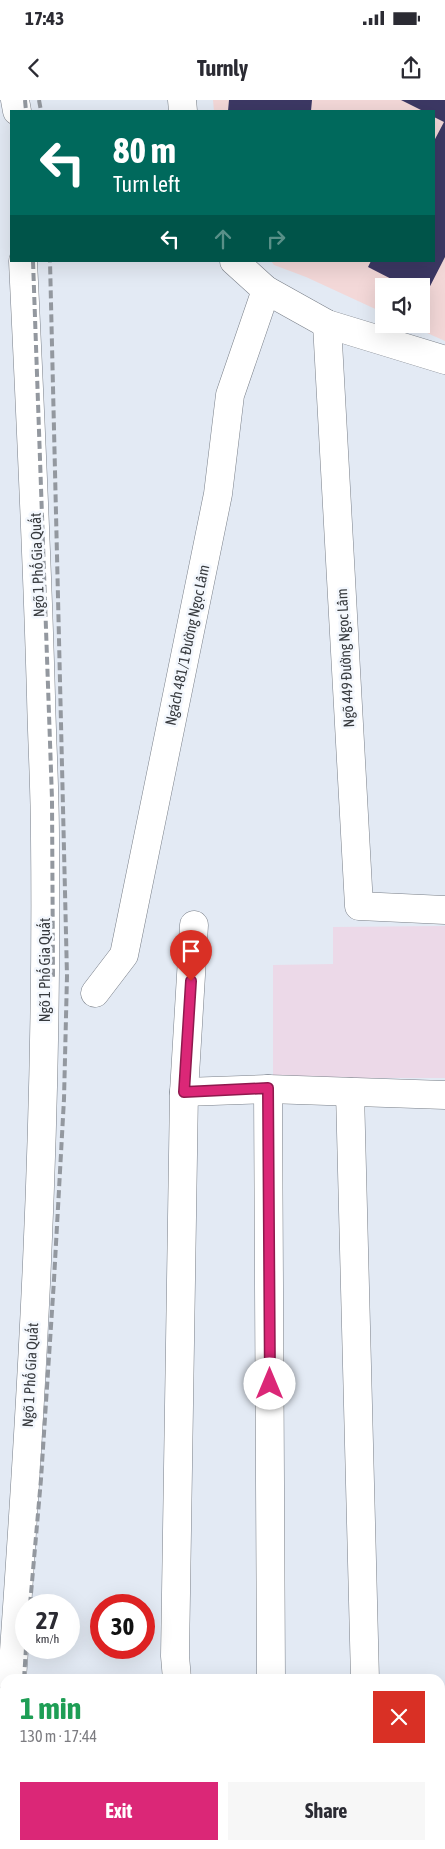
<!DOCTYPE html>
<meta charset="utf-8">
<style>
body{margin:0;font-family:"Asap Condensed",sans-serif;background:#f7f7f7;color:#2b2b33;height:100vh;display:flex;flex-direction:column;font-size:19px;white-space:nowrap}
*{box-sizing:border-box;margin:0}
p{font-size:16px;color:#7c7c81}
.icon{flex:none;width:28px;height:28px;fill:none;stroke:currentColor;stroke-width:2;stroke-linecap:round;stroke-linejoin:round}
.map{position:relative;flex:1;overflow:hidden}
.details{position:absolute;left:0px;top:1574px;width:445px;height:176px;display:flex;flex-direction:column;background:#fff;border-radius:15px 15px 0 0;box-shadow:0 5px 20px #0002}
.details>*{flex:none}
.banner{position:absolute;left:10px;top:10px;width:425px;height:152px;border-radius:0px;box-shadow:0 5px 20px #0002;background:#00695c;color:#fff;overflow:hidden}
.buttons{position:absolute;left:375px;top:178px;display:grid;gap:10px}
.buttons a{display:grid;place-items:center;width:55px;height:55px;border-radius:0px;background:#fff;box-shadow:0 5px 20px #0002;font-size:25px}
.speed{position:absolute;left:15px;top:1494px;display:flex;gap:10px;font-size:25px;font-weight:700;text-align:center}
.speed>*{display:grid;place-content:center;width:65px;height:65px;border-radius:50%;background:#fff;box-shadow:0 5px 20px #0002;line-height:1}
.speed small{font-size:12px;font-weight:400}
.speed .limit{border:8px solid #d22;background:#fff;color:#111}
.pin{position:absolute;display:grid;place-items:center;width:42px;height:42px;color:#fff;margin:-51px -21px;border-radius:50% 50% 50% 0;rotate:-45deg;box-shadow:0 0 5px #0007}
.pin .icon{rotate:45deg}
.me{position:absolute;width:55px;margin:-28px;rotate:0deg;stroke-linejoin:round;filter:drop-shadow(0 0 4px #0008)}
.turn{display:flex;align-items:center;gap:18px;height:105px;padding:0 20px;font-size:22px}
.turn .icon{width:65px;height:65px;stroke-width:2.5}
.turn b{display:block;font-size:35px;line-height:42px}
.lanes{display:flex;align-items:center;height:48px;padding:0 20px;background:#0003;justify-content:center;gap:25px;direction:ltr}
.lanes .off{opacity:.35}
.round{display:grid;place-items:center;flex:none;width:52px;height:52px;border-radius:0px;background:#f7f7f7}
.overview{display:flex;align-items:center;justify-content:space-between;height:85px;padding:0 20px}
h1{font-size:30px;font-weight:700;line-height:38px;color:#1e9e55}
.button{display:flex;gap:10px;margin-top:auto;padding:10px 20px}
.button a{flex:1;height:58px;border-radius:0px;background:#db2777;color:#fff;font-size:20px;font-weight:700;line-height:58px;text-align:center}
.button a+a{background:#f7f7f7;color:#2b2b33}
.status{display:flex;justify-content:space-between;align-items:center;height:35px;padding:0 25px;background:#fff;direction:ltr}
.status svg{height:14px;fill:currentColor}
header{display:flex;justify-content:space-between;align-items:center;height:65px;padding:0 20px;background:#fff;font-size:22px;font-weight:700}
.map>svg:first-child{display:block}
.industrial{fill:#f3d8d8}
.education{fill:#ecd9e8}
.building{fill:#3c3864}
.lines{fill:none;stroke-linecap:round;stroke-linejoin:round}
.minor-casing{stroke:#797f88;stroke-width:29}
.minor{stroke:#fff;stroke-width:28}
.rail{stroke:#93989f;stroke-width:4;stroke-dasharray:8 4;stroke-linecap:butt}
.route-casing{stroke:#8e194d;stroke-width:12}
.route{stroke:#db2777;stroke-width:9}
.labels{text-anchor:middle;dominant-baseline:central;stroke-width:5;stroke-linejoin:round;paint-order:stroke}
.street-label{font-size:15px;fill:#373a3e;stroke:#f3f7fd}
</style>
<div class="status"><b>17:43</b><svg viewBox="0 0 49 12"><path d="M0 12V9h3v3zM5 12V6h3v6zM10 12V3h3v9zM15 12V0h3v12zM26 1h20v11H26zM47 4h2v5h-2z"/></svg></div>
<header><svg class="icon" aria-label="back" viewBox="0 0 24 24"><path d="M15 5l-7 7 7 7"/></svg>Turnly<svg class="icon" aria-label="share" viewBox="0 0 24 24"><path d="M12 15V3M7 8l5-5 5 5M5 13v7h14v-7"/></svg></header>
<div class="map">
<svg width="445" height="1749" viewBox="0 0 445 1749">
<rect width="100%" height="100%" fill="#e3eaf4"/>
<!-- industrial -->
<polygon class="industrial" points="213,0 445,0 445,241 407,224 421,224 421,186 384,186 384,213 306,177 274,165 271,161 434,161 434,11 214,11"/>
<!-- education -->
<polygon class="education" points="445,826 445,978 273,978 273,865 333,864 333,827"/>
<!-- building -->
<g class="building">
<polygon points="229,0 312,0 311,11 228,11"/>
<polygon points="401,0 445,0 445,157 425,196 421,195 421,186 405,186 368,167 371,161 434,161 434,41 444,22 434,17 434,11 423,11"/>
</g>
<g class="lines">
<!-- minor casing -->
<g class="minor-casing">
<g id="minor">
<polyline points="15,0 17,11"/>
<polyline points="182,0 183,11"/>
<polyline points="234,161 266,190 327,224 445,260"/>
<polyline points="327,224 359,806 445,810"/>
<polyline points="95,893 124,855 218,394 230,295 266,190"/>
<polyline points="268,989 271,1579"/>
<polyline points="184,992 268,989 445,995"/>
<polyline points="350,992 365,1579"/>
<path d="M12 1579C32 1299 48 1019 45 738 45 691 42 643 41 596 37 451 30 306 23 161"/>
<polyline points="177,1579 175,1556 184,992 194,825"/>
<polyline points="440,1634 445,1634"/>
<polyline points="0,1701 5,1662"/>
<polyline points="440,1726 445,1725"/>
<polyline points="101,1745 181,1745"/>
<polyline points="264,1745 264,1749"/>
<polyline points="45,1749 46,1745"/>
</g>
</g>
<!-- minor -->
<use href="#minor" class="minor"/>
<!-- rail -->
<g class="rail">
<polyline points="25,0 26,11"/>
<polyline points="39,0 41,11"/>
<polyline points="33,161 52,699 53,878"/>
<polyline points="30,1505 41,1379 54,1180 64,999 67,876 50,161"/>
<polyline points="24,1579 26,1548"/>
<polyline points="9,1749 9,1745"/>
</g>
</g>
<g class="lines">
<!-- route casing -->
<g class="route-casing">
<polyline id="route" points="191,881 184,992 268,988 270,1284"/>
</g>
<!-- route -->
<use href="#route" class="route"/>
</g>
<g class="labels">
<!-- street labels -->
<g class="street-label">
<text transform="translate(37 465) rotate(-92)">Ngõ 1 Phố Gia Quất</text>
<text transform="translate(187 545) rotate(-78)">Ngách 481/1 Đường Ngọc Lâm</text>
<text transform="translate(345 558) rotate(-93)">Ngõ 449 Đường Ngọc Lâm</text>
<text transform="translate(44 870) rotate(-90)">Ngõ 1 Phố Gia Quất</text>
<text transform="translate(30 1275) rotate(-87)">Ngõ 1 Phố Gia Quất</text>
</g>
</g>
</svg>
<div class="buttons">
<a><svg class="icon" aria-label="sound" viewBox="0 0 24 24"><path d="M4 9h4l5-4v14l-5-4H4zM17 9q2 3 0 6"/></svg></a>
</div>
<div class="speed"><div>27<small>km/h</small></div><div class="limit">30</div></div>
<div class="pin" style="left:191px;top:881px;background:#d93025"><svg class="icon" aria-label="arrive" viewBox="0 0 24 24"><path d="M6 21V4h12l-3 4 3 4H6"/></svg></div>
<svg class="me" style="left:270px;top:1284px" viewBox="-20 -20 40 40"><circle r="19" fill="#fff"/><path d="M0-13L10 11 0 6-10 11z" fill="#db2777"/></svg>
<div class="banner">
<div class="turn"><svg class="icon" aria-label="left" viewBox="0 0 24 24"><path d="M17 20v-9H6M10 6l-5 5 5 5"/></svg><div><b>80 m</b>Turn left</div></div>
<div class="lanes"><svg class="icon" aria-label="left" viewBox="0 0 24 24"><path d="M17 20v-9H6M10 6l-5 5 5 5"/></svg><svg class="icon off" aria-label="ahead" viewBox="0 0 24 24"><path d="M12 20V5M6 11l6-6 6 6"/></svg><svg class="icon off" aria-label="right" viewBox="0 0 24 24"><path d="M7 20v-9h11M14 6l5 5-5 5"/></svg></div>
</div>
<section class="details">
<div class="overview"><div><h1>1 min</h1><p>130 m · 17:44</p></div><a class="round" style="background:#d93025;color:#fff"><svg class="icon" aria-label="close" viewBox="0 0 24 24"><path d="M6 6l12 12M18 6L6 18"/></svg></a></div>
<div class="button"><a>Exit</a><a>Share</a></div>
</section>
</div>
